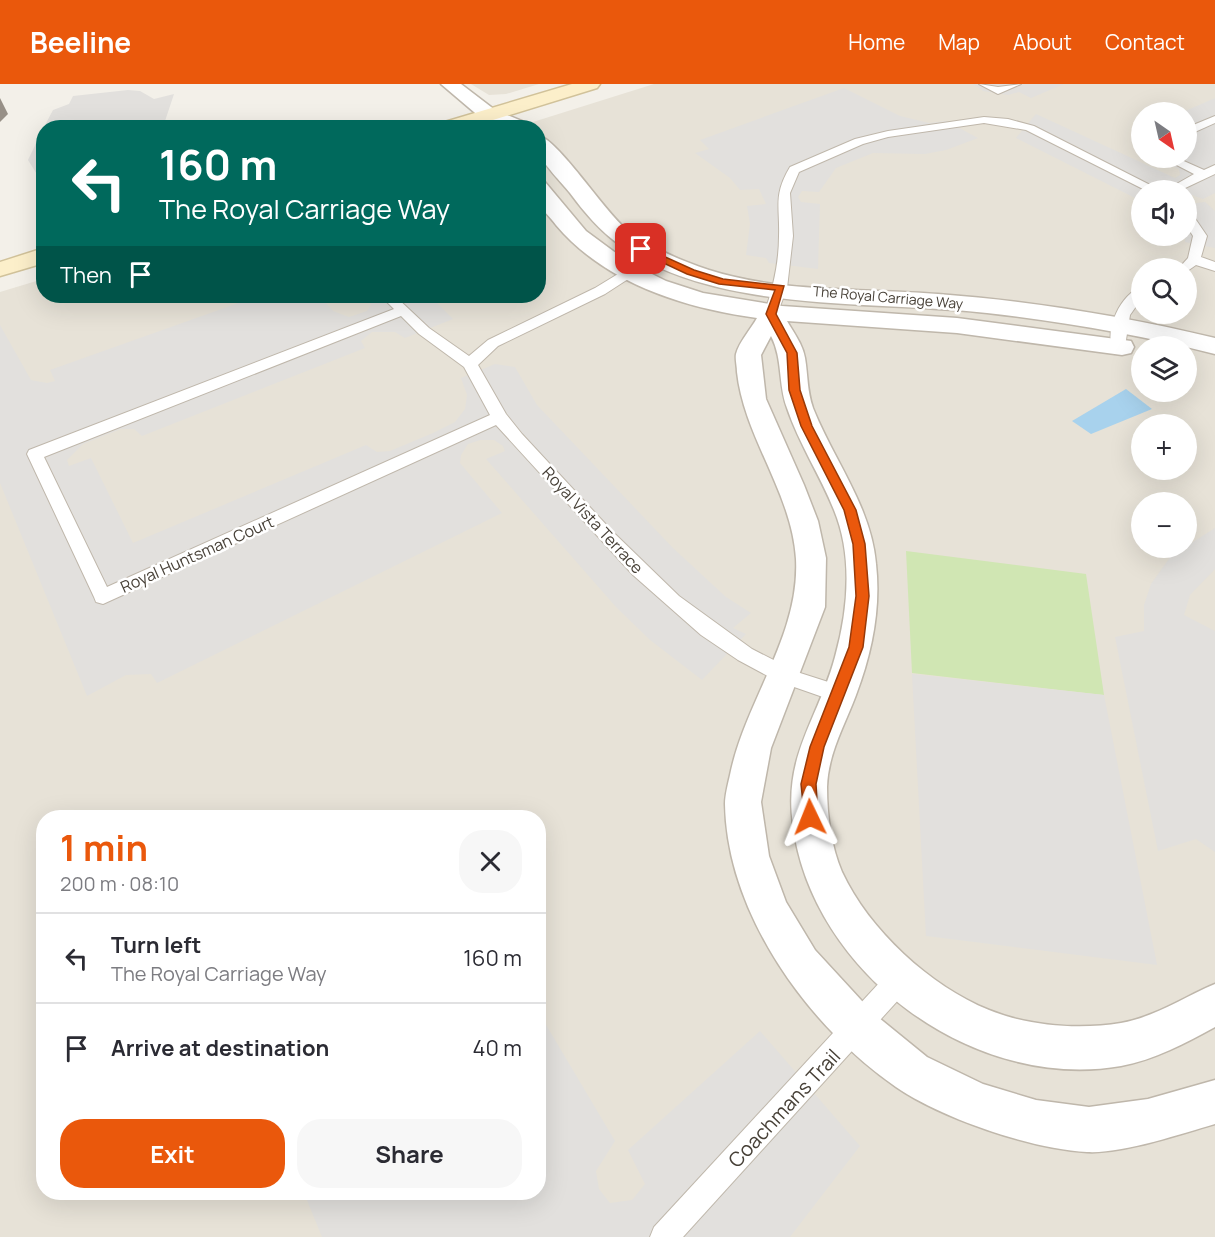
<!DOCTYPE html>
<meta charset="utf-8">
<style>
body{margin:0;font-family:Manrope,sans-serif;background:#f7f7f7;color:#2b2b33;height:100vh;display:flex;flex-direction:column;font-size:22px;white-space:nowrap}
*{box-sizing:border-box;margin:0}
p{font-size:20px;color:#7c7c81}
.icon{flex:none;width:33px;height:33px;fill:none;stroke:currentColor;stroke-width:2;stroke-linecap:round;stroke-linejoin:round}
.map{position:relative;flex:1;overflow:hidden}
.panel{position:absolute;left:36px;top:726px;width:510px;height:390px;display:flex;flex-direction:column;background:#fff;border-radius:24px;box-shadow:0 6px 24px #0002}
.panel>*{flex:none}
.hud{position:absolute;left:36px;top:36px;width:510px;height:183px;border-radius:24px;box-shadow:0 6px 24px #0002;background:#00695c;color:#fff;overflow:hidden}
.needle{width:39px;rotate:146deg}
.buttons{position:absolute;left:1131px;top:18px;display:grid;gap:12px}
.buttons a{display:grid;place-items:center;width:66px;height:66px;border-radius:50%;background:#fff;box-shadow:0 6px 24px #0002;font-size:30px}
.pin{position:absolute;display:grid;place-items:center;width:51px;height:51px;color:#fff;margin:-26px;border-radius:12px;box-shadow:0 3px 9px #0006}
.me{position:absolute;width:66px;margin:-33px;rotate:358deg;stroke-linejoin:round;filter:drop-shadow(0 0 4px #0008)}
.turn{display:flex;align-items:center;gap:21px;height:126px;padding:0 24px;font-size:27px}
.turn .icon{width:78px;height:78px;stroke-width:2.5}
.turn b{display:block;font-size:42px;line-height:51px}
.then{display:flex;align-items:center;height:57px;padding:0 24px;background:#0003;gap:12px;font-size:22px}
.round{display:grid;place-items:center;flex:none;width:63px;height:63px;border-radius:24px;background:#f7f7f7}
.headline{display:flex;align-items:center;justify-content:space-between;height:102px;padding:0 24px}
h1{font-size:36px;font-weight:700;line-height:45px;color:#ea580c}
.button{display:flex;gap:12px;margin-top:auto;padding:12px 24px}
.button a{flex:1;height:69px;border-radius:24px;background:#ea580c;color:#fff;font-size:24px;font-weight:700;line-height:69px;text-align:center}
.button a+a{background:#f7f7f7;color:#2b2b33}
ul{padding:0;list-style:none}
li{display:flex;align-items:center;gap:18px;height:90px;padding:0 24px;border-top:2px solid #e1e1e2}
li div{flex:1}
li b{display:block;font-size:22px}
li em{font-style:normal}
header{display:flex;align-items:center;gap:36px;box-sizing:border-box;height:84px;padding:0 30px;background:#ea580c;color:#fff}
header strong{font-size:28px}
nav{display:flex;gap:33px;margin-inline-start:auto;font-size:21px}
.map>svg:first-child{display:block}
.residential{fill:#e7e2d7;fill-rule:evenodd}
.green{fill:#d0e6b3}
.parking{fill:#e2e0dd}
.water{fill:#a8d2ed}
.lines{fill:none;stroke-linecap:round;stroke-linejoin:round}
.lane-casing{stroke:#bfb7ab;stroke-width:2}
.street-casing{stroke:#bfb7ab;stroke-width:3}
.secondary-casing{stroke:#d1c29a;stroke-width:3}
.lane{fill:#fff;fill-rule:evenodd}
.street{fill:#fff;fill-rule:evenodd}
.secondary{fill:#fcefca;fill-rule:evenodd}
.shaded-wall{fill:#979087}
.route{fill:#ea580c;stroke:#983908;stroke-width:1.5}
.labels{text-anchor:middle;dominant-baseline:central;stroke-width:5;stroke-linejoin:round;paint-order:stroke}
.far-street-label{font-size:14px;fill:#474037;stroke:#fff}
.street-label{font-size:16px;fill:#474037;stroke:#fff}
.near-street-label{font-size:20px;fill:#474037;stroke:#fff}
</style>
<header>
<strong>Beeline</strong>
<nav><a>Home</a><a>Map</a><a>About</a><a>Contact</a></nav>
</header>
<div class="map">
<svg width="1215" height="1153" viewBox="0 0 1215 1153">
<rect width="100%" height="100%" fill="#f3f0e9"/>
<!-- residential -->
<g class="residential">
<polygon points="471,0 539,0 506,10 489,11"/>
<path d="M654 0H1215V1153H0V208L43 195 44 212H538V44L517 43ZM1142 28H1186V74H1142ZM1142 106H1186V152H1142ZM1142 184H1186V230H1142ZM1142 262H1186V308H1142ZM1142 340H1186V386H1142ZM1142 418H1186V464H1142ZM44 734H538V1108H44Z"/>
</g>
<!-- green -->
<polygon class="green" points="906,467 1086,490 1104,611 912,589"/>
<!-- parking -->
<g class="parking">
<polygon points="973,0 1064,0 1031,14 1019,8 1008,11 983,7"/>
<polygon points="844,4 900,32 929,39 946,37 978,54 946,66 925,70 873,69 836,84 819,108 802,107 798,113 801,118 820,120 818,185 769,179 766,174 746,171 750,140 747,122 766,120 759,105 740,106 730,94 695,69 709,65 700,56"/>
<polygon points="128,6 140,7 154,15 174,10 163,43 44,43 53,26 69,20 73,12"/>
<polygon points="1215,14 1215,109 1203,115 1192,111 1187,113 1186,106 1142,106 1141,117 1016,54 1036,30 1175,94 1180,91 1179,85 1158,74 1186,74 1186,28 1183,28"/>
<polygon points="43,45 44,100 43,100 28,76"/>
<polygon points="1187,115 1190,120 1205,118 1215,127 1215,164 1185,158"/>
<polygon points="258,212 320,212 333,227 349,233 367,227 371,221 367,212 430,212 453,235 405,254 395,248 372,248 361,257 365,264 142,352 134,345 121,345 83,360 67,376 69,382 91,374 133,459 366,361 377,368 390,367 433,349 455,338 465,325 467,311 461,294 495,280 515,283 537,321 673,464 726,513 751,529 733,544 746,550 702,596 650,556 616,523 486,375 505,367 503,362 494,356 480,356 468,360 461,371 460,379 502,429 157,599 151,590 126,591 87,612 0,399 0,241 31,296 47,299 55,297 50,286"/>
<polygon points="1215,444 1215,485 1190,511 1184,531 1215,547 1215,768 1196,755 1158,767 1115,553 1144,547 1144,521 1151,500 1171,472"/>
<polygon points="912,590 1104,611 1157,881 926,852"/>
<polygon points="539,929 615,1057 596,1087 599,1105 610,1119 632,1116 645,1100 628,1066 760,947 860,1062 790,1153 322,1153 304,1109 538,1108"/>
</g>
<!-- water -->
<polygon class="water" points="1126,305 1152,325 1091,350 1072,337"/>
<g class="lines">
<!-- lane casing -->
<g class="lane-casing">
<g id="lane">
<polygon points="979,0 998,3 1021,0 998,10"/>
<polygon points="1215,32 1215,39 1186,52 1186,44"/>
<path d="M984 33 1008 35 1034 42 1160 106H1145L1026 46 984 39 888 53 863 60 799 88 790 109 793 152 787 204 776 233H766L764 230C773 205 779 179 779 152 780 123 773 111 790 83L855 55 888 47Z"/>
<polygon points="1163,74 1177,74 1204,86 1215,81 1215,90 1181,106 1166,106 1194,90"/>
<polygon points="1186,126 1190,127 1207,152 1201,173 1215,178 1215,187 1196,181 1186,188 1186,184 1179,184 1188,174 1193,152 1186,141"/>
<path d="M654 168 661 172 659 175 605 210 498 262 478 281 506 330 522 350 613 448 679 512 752 565 797 588 847 604 850 610 847 616 840 619 777 597 738 576 701 551 633 491 496 341 103 520 96 518 94 513 27 370 29 366 394 225 381 212H395L429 244 469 272 488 256 595 204ZM401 232 419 250 464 283 490 331 107 503 44 373Z"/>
<path d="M1142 203V214L1130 231 1125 262 1123 265H1113C1104 246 1121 209 1142 203Z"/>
<polygon points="902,881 911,884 914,893 911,902 683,1153 650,1153 654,1143 893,884"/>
</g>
</g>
<!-- street casing -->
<g class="street-casing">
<g id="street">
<polygon points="441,0 461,0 495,26 529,40 531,44 504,44 481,34"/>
<path d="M538 51C558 56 603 125 624 143 648 163 679 176 709 186 781 209 863 204 938 210 1031 217 1124 232 1215 254V270C1140 251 1064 238 987 229 874 216 715 230 620 161 600 147 584 128 570 109 562 99 543 80 539 69 537 65 538 56 538 51Z"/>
<path d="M538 96 545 98 586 147 628 178 666 197 703 209 782 222 957 234 1131 257 1134 263 1131 269 1122 271 957 249 787 237C794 249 803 261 805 274 808 292 807 307 813 324 834 377 871 422 876 480 881 524 872 569 856 611 845 641 828 669 827 703 827 731 831 762 842 788 869 846 930 902 989 926 1028 942 1079 946 1121 939 1155 933 1184 913 1215 900V943C1186 959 1154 976 1121 982 974 1008 812 889 793 741 783 671 818 636 835 573 848 526 853 472 834 426 820 391 799 360 787 324 778 300 783 275 771 252L761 271 766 315 804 401 818 437 826 474 825 523 771 664 761 718 769 772 786 818 815 866 873 929 927 973 983 1000 1036 1016 1089 1023 1148 1015 1215 996V1040C1180 1050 1122 1070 1087 1068 1031 1065 941 1034 896 1003 808 942 727 830 725 720 725 711 728 700 730 691 745 617 800 552 796 475 792 409 744 353 737 288 737 282 735 275 736 270 739 258 751 245 757 234 684 224 605 199 556 141 551 134 542 126 539 119 537 113 538 103 538 96Z"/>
</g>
</g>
<!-- secondary casing -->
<g class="secondary-casing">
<g id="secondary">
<polygon points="572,0 600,0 597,4 467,44 436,44 438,40"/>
<polygon points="44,164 44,179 0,192 0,178"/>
</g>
</g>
<!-- lane -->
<use href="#lane" class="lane"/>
<!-- street -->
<use href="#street" class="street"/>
<!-- secondary -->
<use href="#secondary" class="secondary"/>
</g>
<!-- shaded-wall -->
<polygon class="shaded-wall" points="0,14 8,30 0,38"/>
<!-- route -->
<polygon class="route" points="641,162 694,186 723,195 784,202 776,230 797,269 800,306 812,342 856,426 865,460 869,512 863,563 824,663 816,700 818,733 815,738 810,740 805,738 801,700 810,663 849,563 856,512 853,460 844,426 801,342 789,306 787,269 766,230 775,206 719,200 687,190 638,167 638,163"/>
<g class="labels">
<!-- far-street labels -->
<g class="far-street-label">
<text transform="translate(888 213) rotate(5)">The Royal Carriage Way</text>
</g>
<!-- street labels -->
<g class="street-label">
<text transform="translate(593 436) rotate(47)">Royal Vista Terrace</text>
<text transform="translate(197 470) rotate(-24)">Royal Huntsman Court</text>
</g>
<!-- near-street labels -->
<g class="near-street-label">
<text transform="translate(784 1024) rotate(-47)">Coachmans Trail</text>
</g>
</g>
</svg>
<div class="buttons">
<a><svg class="needle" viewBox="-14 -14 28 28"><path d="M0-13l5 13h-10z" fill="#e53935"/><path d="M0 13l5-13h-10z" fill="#7c7c81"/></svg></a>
<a><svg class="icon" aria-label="sound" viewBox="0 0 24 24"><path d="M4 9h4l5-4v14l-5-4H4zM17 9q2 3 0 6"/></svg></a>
<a><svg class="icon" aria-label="search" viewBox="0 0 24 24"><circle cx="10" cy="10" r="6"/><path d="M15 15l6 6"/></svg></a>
<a><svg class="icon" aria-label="layers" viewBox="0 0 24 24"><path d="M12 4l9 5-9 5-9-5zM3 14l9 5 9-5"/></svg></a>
<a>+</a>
<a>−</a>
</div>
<div class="pin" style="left:641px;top:165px;background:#d93025"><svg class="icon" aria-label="arrive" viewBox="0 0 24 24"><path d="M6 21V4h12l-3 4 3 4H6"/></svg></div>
<svg class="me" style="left:810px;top:733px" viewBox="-20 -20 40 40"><path d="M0-17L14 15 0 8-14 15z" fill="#ea580c" stroke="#fff" stroke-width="4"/></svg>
<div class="hud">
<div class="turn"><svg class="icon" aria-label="left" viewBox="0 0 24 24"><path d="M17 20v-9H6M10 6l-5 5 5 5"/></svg><div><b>160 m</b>The Royal Carriage Way</div></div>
<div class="then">Then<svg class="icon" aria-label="arrive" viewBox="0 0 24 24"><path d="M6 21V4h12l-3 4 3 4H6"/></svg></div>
</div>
<section class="panel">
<div class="headline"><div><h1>1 min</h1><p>200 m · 08:10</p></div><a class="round"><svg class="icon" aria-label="close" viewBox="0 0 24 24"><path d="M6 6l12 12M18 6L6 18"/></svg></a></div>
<ul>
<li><svg class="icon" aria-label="left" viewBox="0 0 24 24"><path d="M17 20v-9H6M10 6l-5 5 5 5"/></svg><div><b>Turn left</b><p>The Royal Carriage Way</p></div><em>160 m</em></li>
<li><svg class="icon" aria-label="arrive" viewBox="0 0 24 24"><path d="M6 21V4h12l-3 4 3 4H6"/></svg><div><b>Arrive at destination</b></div><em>40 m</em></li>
</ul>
<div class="button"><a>Exit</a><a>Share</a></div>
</section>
</div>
